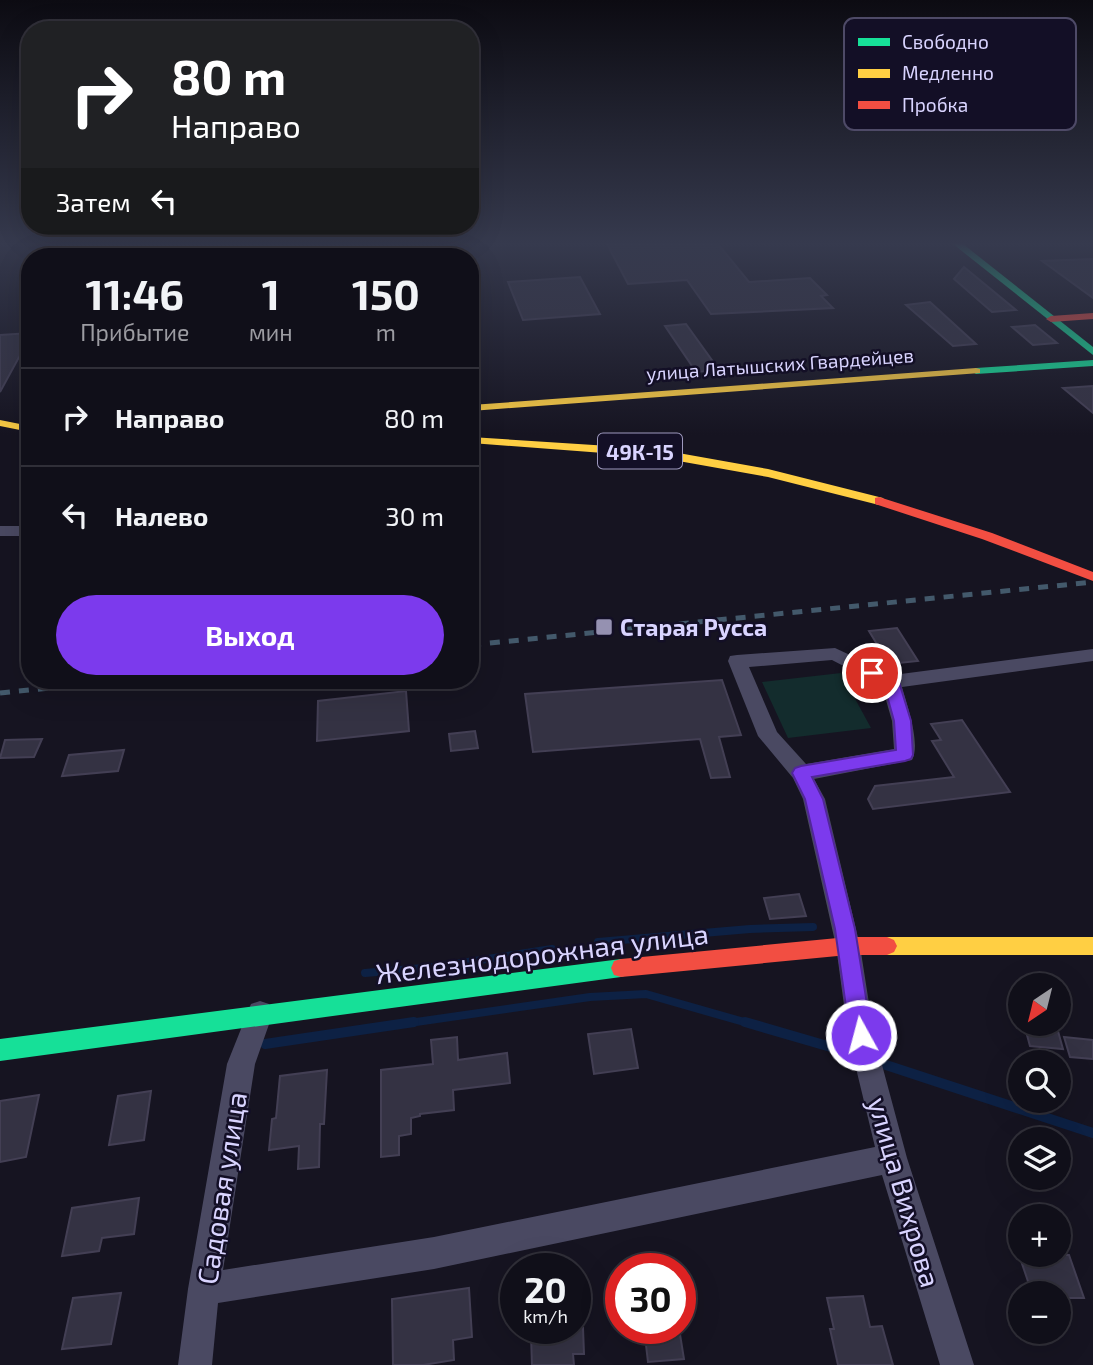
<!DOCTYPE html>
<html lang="ru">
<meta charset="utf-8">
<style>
body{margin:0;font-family:"Exo 2",sans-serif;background:#1e1d26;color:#f1f3f6;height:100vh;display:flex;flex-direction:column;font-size:26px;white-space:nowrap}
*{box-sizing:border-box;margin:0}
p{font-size:23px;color:#9c9ca2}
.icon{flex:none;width:38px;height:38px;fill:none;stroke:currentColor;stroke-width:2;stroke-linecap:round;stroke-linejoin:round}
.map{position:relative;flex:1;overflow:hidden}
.side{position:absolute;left:21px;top:248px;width:458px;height:441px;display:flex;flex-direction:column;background:#100f19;border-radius:28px;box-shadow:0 7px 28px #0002,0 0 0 2px #302f38}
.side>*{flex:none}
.guide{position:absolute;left:21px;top:21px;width:458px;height:214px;border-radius:28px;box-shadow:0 7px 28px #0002,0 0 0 2px #302f38;background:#202124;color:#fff;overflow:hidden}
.needle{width:46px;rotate:215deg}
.fabs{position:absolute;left:1008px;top:973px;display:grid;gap:14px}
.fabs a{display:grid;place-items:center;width:63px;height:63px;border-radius:50%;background:#100f19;box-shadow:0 7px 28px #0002,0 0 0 2px #302f38;font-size:35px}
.speed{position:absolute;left:500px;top:1253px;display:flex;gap:14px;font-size:35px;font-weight:700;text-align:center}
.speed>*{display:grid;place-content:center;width:91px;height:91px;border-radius:50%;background:#100f19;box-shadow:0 7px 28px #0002,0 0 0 2px #302f38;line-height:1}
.speed small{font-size:18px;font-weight:400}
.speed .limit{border:10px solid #d22;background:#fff;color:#111}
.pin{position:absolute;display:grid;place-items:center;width:60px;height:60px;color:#fff;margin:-30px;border:4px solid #fff;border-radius:50%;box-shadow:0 2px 7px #0007}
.me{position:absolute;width:77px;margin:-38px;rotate:353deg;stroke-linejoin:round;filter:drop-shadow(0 0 5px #0008)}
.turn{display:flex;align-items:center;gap:24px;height:147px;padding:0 35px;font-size:32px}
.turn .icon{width:91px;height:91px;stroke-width:2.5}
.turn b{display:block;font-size:49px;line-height:60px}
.then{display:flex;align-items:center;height:66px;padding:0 35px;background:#0003;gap:14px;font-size:26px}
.eta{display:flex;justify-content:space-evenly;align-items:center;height:119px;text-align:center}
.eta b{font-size:42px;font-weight:700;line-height:49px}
.primary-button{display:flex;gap:14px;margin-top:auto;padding:14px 35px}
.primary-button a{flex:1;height:80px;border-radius:42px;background:#7c3aed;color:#fff;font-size:28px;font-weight:700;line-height:80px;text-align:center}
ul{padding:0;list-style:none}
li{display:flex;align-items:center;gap:21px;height:98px;padding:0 35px;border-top:2px solid #302f38}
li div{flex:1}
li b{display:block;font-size:26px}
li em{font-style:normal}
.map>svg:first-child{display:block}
.green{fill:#132c2d}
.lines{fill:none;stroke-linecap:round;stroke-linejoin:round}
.stream-far1{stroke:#0d2144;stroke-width:8}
.stream{stroke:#0d2144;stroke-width:10}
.building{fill:#343243;stroke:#433f54;stroke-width:2}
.street{fill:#4a4962;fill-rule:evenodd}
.fast{fill:#16e098;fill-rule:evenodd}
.slow{fill:#ffcf43;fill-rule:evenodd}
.jam{fill:#f24e42;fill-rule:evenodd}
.rail{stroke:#43596b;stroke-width:5;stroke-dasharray:10 9;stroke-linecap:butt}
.route{fill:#7c3aed;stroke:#51269a;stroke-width:2}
.poi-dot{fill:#9591b1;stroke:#130f26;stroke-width:2.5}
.labels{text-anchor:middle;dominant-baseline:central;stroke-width:5;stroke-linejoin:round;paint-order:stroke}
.far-street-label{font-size:19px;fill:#d9d4ff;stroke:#130f26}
.shield{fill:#130f26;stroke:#9e99be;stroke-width:2}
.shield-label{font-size:21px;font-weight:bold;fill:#d9d4ff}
.poi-label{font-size:23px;font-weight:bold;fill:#d9d4ff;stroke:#130f26;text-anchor:start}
.near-street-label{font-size:28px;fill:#d9d4ff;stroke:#130f26}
.key{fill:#130f26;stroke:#4e4a67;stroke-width:2}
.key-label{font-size:19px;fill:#d9d4ff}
</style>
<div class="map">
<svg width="1093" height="1365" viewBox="0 0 1093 1365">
<rect width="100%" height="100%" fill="#161421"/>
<!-- green -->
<g class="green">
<polygon points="252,244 294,244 293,257 249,257"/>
<polygon points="841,673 871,728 788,738 762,682"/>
</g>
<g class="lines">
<!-- stream-far1 -->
<g class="stream-far1">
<polyline points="598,942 750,929 813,927"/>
<polyline points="365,973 435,967 552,949"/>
<polyline points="402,1024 590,997 646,994 751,1024"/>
</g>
<!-- stream -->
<g class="stream">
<polyline points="745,1022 848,1052"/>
<polyline points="265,1044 414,1022"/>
<polyline points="886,1065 1093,1133"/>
</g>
</g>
<!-- building -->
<g class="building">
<polygon points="607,244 718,244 749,282 810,278 827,295 821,296 833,308 711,314 687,280 628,284"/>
<polygon points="1093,259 1093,298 1042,261"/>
<polygon points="964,267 1016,310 992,312 954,279"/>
<polygon points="580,277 600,314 523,320 508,282"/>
<polygon points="930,302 976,344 953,346 906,305"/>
<polygon points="686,324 719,370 696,372 665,326"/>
<polygon points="1035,325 1057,343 1033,345 1012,327"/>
<polygon points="30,333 30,337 0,392 0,335"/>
<polygon points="1093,386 1093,413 1063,388"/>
<polygon points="897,628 918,661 889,664 869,631"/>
<polygon points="722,680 741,735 719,737 730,777 711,778 700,739 533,752 525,694"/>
<polygon points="406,691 409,731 317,741 318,701"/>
<polygon points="962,720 1010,792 873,809 868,799 875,786 954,777 932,741 941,740 931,724"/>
<polygon points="475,731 478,748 451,751 449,734"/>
<polygon points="42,739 34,757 0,758 5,740"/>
<polygon points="124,750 118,771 62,776 69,755"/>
<polygon points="799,894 806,916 770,919 764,898"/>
<polygon points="1024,1024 1056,1024 1063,1049 1030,1046"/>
<polygon points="631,1029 638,1068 594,1074 588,1034"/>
<polygon points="457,1037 458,1060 507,1053 510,1083 453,1090 454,1110 420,1114 420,1116 411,1118 411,1134 399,1136 399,1155 381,1157 381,1070 433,1064 431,1040"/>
<polygon points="1064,1037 1093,1040 1093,1059 1070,1057"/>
<polygon points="327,1070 324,1124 320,1124 319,1167 298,1169 299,1146 269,1150 272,1119 276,1118 280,1076"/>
<polygon points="151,1091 144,1140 109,1145 118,1096"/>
<polygon points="39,1095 26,1157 0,1162 0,1101"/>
<polygon points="139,1198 134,1234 102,1238 99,1251 62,1256 72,1208"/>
<polygon points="1019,1255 1069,1255 1084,1298 1059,1298 1059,1293 1032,1293"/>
<polygon points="469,1288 472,1337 453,1340 454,1360 423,1365 393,1365 392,1299"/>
<polygon points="121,1293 111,1344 62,1349 73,1298"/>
<polygon points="863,1296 870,1327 882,1326 893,1365 838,1365 830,1329 834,1329 827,1298"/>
<polygon points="535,1328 583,1328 584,1354 573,1354 574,1365 532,1365 531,1336 535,1336"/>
<polygon points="644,1328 679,1328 684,1359 648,1362"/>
</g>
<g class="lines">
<!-- street -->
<g class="street">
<rect x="0" y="526" width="30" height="10"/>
<path d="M835 648 893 675 1093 649V661L902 687C907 705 921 744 912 760L814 779 825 799 860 946 874 1035 907 1158 974 1365H940L882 1175 434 1269 218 1303 212 1365H178L188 1289 227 1064 251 1004 260 1001 269 1004 273 1013 255 1064 223 1270 434 1237 875 1147 848 1035 836 946 803 799 793 778 758 736 728 661 730 656 737 655ZM832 660 882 686 892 721 894 749 806 764 777 732 749 667Z"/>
</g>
<!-- fast -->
<g class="fast">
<polygon points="953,244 963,244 1093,347 1093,355"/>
<polygon points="1093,360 1093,366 976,374 971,371 976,368"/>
<polygon points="621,959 628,961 631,968 628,975 621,977 0,1061 0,1039"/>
</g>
<!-- slow -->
<g class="slow">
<polygon points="976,368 980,369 980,373 471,411 471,405"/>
<polygon points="0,420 30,426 30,432 0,426"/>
<polygon points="471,437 656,449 768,469 883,498 885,501 879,505 768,477 656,457 471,443"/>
<polygon points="887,937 1093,937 1093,955 887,955 880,952 877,946 880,940"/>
</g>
<!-- jam -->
<g class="jam">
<polygon points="1093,313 1093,319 1051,322 1046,319 1051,316"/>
<polygon points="879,497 992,533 1093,572 1093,581 982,539 875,504 875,498"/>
<polygon points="848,937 887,937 894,940 897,946 894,952 887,955 848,955 621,977 614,975 611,968 614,961 621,959"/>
</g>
<!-- rail -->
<g class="rail">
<polyline points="471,645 1093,582"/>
<polyline points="0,693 119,681"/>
</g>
</g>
<!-- sky -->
<linearGradient id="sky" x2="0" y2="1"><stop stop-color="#0c0b12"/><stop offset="0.56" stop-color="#363a4e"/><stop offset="1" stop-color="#363a4e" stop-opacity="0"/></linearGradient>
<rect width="1093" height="435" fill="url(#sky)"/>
<!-- route -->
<polygon class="route" points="872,667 896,678 899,682 911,721 913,755 911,759 905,761 812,777 823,799 855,929 872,1035 869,1043 861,1046 853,1043 850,1035 835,929 805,799 792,773 795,768 801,766 896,750 894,721 884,685 864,673"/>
<!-- markers -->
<rect class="poi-dot" x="595" y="618" width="18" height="18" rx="3.5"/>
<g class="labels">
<!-- far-street labels -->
<g class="far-street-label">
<text transform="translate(780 364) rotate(-4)">улица Латышских Гвардейцев</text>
</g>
<!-- shield labels -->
<rect class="shield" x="598" y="433.5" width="84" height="35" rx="5"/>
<g class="shield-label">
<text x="640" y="451">49К-15</text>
</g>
<!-- poi labels -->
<g class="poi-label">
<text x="620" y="627">Старая Русса</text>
</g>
<!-- near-street labels -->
<g class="near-street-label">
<text transform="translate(542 953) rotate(-7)">Железнодорожная улица</text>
<text transform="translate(221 1188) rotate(-81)">Садовая улица</text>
<text transform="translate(905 1192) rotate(74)">улица Вихрова</text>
</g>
</g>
<!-- legend -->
<rect x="844" y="18" width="232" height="112" rx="10" class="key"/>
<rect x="858" y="38" width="32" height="8" fill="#16e098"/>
<rect x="858" y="69" width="32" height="9" fill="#ffcf43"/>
<rect x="858" y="101" width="32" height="8" fill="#f24e42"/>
<g class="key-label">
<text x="902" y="49">Свободно</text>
<text x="902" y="80">Медленно</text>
<text x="902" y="112">Пробка</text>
</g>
</svg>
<div class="fabs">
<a><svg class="needle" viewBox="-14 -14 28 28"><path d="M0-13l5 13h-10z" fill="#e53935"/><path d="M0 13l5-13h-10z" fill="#9c9ca2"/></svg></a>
<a><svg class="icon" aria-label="search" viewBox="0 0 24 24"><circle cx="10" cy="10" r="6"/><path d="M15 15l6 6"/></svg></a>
<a><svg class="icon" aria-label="layers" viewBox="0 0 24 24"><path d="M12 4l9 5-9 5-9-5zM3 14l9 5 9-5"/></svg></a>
<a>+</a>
<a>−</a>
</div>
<div class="speed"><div>20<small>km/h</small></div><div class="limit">30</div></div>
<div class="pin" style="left:872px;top:673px;background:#d93025"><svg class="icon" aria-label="arrive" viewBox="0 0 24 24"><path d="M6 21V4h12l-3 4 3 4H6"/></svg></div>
<svg class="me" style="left:861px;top:1035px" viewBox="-20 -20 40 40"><circle r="17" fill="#7c3aed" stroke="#fff" stroke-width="3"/><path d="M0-11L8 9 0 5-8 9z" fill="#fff"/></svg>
<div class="guide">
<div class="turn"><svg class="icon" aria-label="right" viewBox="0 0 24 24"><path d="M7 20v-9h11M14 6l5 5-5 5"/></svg><div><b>80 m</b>Направо</div></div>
<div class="then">Затем<svg class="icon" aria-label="left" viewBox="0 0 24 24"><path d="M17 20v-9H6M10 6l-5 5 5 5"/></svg></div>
</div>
<section class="side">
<div class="eta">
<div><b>11:46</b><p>Прибытие</p></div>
<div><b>1</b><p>мин</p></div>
<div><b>150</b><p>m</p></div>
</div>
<ul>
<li><svg class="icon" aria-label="right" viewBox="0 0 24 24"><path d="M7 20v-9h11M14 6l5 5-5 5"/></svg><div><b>Направо</b></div><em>80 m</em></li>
<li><svg class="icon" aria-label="left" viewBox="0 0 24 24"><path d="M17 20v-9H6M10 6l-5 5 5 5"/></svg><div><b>Налево</b></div><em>30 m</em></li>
</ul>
<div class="primary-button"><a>Выход</a></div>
</section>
</div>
